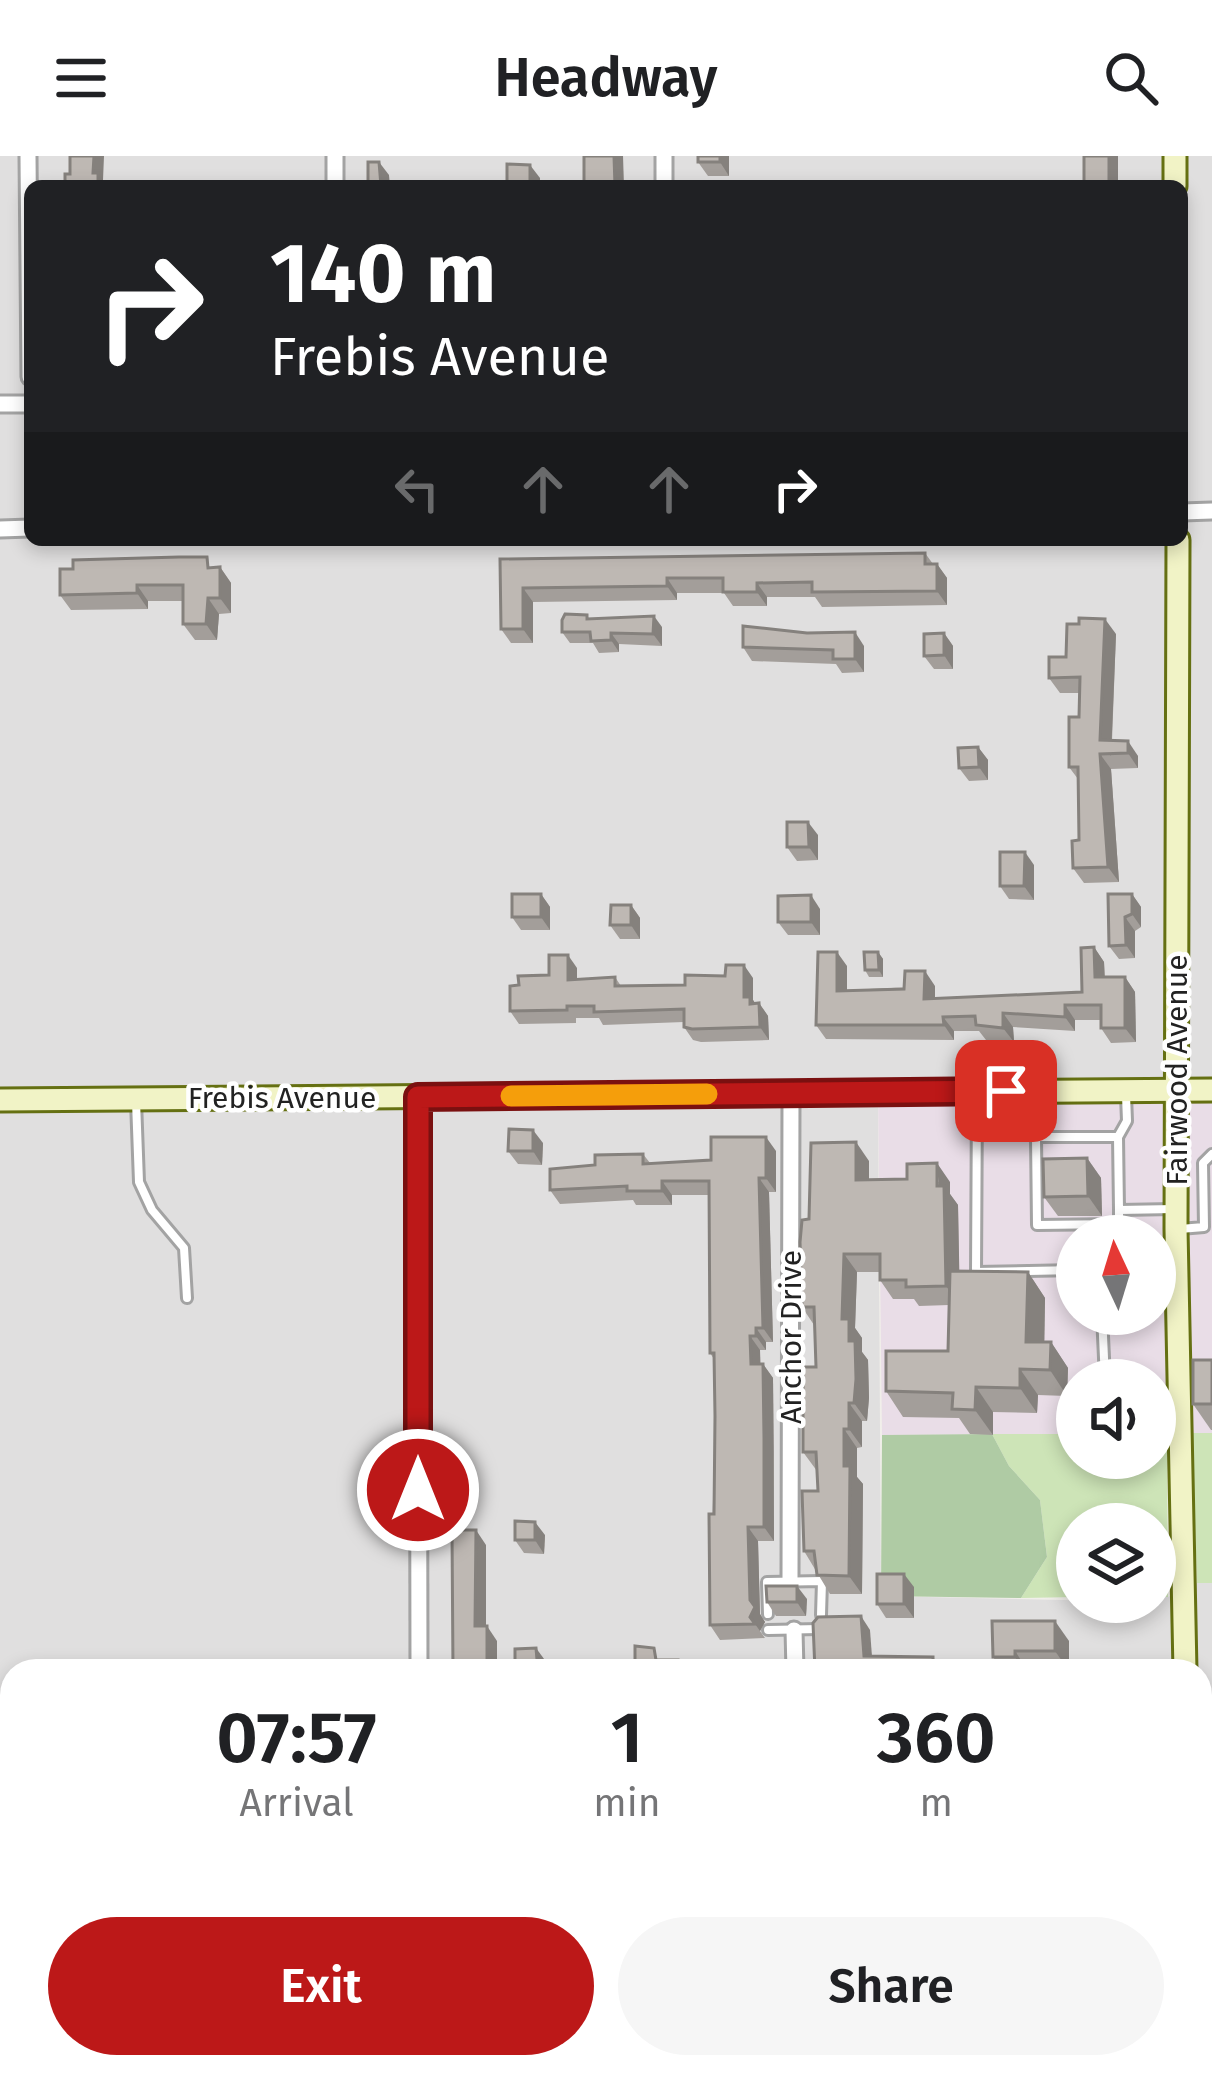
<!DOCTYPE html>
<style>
body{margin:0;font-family:"Fira Sans",sans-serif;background:#f6f6f6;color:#202124;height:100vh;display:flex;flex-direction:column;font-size:45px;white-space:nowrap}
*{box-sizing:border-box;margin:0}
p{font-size:39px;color:#757577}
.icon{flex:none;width:66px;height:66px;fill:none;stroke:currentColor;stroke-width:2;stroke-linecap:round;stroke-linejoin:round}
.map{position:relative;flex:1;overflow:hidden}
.sheet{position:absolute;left:0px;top:1503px;width:1212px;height:420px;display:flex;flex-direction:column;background:#fff;border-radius:36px 36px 0 0;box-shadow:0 6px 18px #0003}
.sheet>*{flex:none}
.top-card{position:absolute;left:24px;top:24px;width:1164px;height:366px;border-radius:18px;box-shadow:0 6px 18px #0003;background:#202124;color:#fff;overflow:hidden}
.needle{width:78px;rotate:356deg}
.buttons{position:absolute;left:1056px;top:1059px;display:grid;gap:24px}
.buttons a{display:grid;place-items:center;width:120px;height:120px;border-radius:50%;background:#fff;box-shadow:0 6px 18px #0003;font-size:60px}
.pin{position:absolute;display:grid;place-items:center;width:102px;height:102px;color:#fff;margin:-51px;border-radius:24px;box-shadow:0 6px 18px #0006}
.me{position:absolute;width:132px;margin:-66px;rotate:0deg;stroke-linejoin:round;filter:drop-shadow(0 0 9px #0008)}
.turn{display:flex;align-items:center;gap:42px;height:252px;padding:0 48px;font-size:54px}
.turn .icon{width:156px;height:156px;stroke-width:2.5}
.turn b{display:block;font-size:84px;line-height:102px}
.lanes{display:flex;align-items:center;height:114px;padding:0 48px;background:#0003;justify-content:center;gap:60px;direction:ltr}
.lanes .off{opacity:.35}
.eta{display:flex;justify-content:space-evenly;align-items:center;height:204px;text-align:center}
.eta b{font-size:72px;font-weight:600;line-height:84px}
.button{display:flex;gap:24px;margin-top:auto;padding:24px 48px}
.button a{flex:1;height:138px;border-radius:72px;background:#bc1818;color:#fff;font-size:48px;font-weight:600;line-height:138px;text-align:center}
.button a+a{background:#f6f6f6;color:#202124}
header{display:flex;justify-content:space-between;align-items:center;height:156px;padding:0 48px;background:#fff;font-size:54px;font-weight:600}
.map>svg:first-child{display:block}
.residential{fill:#e0dfdf;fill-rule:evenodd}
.industrial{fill:#e9dde7;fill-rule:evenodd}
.grass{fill:#cde4b7}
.forest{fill:#afcba4}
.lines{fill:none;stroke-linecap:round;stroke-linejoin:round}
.lane-casing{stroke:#a3a3a3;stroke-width:14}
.street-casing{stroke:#a3a3a3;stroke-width:21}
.secondary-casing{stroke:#657012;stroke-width:27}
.lane{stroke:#fff;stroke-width:8}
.street{stroke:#fff;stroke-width:15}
.secondary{stroke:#f1f3c6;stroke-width:21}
.wall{fill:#a39e9a}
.shaded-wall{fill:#85817d}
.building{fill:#beb8b3;stroke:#85817d;stroke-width:3}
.route-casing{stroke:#7a1010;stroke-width:30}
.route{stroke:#bc1818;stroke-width:21}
.slow{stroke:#f59e0b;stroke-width:21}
.labels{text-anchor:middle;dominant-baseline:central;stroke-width:9;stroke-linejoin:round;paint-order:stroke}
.street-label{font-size:30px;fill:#222;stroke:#fff}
</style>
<header><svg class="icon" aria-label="menu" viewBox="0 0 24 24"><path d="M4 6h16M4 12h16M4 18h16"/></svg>Headway<svg class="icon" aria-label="search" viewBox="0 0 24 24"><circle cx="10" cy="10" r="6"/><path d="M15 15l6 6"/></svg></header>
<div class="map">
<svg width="1212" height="1923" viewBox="0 0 1212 1923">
<rect width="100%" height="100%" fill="#f1efea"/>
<!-- residential -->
<path class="residential" d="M0 0H1212V934L878 936 881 1440 1155 1446V1441H1168L1197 1427H1212V1923H0ZM30 30H1182V384H30ZM12 1515H1200V1911H12Z"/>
<!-- industrial -->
<path class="industrial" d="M1212 934V1277H1155V1224H1077V1278L882 1279 878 935ZM1077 1080H1155V1158H1077Z"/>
<!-- grass -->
<g class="grass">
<polygon points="1155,1277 1167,1277 1168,1441 1155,1441 1155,1368 1077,1368 1077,1441 1021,1442 1047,1401 1040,1344 1009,1310 992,1278 1077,1278 1077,1302 1155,1302"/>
<polygon points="1192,1277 1212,1277 1212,1427 1197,1427"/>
</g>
<!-- forest -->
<polygon class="forest" points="992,1278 1009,1310 1040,1344 1047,1401 1021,1442 881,1440 882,1279"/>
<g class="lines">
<!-- lane casing -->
<g class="lane-casing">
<g id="lane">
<polyline points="1036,936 1036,981 1118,981 1127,965 1126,939"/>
<polyline points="977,937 976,1116 1077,1114"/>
<polyline points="136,945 139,1026 152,1054 184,1092 187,1142"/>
<polyline points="1036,981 1037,1069 1119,1068 1119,1054"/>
<polyline points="1118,981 1119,1054 1174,1053"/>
<polyline points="1180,1073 1204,1071 1203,1007 1212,998"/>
<polyline points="1102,1158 1105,1224"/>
<polyline points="1155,1258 1177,1261"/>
<polyline points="768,1458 767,1426 822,1425 821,1459"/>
<polyline points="768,1474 819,1473"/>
</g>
</g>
<!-- street casing -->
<g class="street-casing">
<g id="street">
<polyline points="28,0 30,221"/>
<polyline points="335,0 335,30"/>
<polyline points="664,0 664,30"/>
<polyline points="0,248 30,248"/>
<polyline points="1182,356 1212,355"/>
<polyline points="0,373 30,372"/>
<polyline points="418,941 419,1515"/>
<polyline points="790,1425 791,937"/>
<polyline points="794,1474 795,1515"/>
<polyline points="1200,1622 1212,1622"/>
<polyline points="0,1632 12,1632"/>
</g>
</g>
<!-- secondary casing -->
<g class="secondary-casing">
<g id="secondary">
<polyline points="1175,0 1175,30"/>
<polyline points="1178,384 1176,1073 1185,1515"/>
<polyline points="0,944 1212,934"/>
<polyline points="1195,1911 1195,1923"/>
</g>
</g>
<!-- lane -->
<use href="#lane" class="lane"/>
<!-- street -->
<use href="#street" class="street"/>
<!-- secondary -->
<use href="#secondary" class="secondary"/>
</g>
<!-- wall -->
<g class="wall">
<polygon points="698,0 729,0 729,20 708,20 698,6"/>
<polygon points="925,397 933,408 937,408 947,422 947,449 822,451 815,441 767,441 767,450 733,450 724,437 677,437 677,444 533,446 533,487 511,487 501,473 500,403"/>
<polygon points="220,411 231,427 231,457 219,458 217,484 195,484 183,468 183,445 148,445 148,453 71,454 60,439"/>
<polygon points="589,463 662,471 662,490 619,488 619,496 599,497 593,487 570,487 562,476"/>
<polygon points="944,477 953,490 953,513 934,513 924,500"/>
<polygon points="1116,478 1112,585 1138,600 1138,612 1111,613 1119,726 1084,727 1073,712 1079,684 1078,623 1069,611 1079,561 1079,537 1060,537 1049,522 1066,501"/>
<polygon points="864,490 864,516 842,517 836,508 752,505 743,491"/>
<polygon points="978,591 988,604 988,624 969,625 959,612"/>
<polygon points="818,679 818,704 797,705 787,691"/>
<polygon points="1034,709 1034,744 1009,743 1000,730"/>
<polygon points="541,738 550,751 550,774 521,774 512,761"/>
<polygon points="1132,738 1141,751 1141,771 1135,775 1135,802 1119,803 1109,790"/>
<polygon points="631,749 640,762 640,783 620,783 610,769"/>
<polygon points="820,753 820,779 788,779 778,766"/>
<polygon points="1094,791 1104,806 1105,821 1125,821 1135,836 1136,886 1111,887 1101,872 1101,864 1075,864 1075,875 1013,871 1014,886 986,884 979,875 954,875 954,884 826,883 816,869 847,810 847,834 935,830 935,843 1082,836"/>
<polygon points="878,796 883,803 883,821 869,821 865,814"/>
<polygon points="577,812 577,823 615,821 621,830 685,829 753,822 753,844 755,847 759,847 768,860 769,884 701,886 693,884 684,871 684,866 603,869 599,862 576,862 576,867 519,868 510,855 519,829"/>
<polygon points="543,987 542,1009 518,1008 508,995"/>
<polygon points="776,995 776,1036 769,1036 773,1186 766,1186 766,1194 760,1194 760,1208 763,1208 773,1222 774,1296 774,1385 758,1385 760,1458 765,1466 760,1475 765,1482 720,1484 710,1469 715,1260 714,1203 710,1197 709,1039 672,1039 672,1049 636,1049 633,1044 560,1048 550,1034 595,1009 643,998 650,1007 711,1004"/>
<polygon points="1087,1002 1101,1022 1102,1060 1058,1060 1044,1041"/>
<polygon points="869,1005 869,1024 950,1026 950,1038 958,1049 959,1115 1028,1116 1045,1142 1044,1186 1051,1186 1068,1212 1067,1240 1038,1239 1037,1257 993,1256 993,1279 970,1278 959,1262 903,1261 886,1235 948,1195 949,1149 919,1150 914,1143 893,1143 880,1124 880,1116 857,1116 855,1172 862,1182 862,1196 868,1204 869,1242 867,1265 862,1265 862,1291 857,1292 857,1321 863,1328 862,1438 830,1438 804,1395 818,1335 817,1315 803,1296 816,1211 814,1169 802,1151 809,1063"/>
<polygon points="1212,1204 1212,1274 1211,1274 1193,1248"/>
<polygon points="545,1379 544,1398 524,1397 515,1384"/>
<polygon points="914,1431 914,1462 886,1462 877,1448"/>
<polygon points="807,1443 806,1460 776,1460 767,1446"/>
<polygon points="992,1465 1069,1485 1069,1515 1003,1515 993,1501"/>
<polygon points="0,1850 12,1851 12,1889 0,1888"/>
</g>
<!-- shaded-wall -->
<g class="shaded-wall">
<polygon points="94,0 104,0 103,24 107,30 98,30 93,17"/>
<polygon points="614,0 623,0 624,30 615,30"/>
<polygon points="720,0 729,0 729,20 720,6"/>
<rect x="1109" y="0" width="9" height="30"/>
<polygon points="379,6 389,19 390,30 381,30"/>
<polygon points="530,9 540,22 540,30 530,30"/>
<polygon points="937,408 947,422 947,449 937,435"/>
<polygon points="220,411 231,427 231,457 220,442"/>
<polygon points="667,422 677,437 677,444 667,430"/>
<polygon points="757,427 767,441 767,450 757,436"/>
<polygon points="137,429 148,445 148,453 137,437"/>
<polygon points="523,432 533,446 533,487 523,473"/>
<polygon points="208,442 219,458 217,484 206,468"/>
<polygon points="654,460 662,471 662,490 653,478"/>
<polygon points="1105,463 1116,478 1111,600 1100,584"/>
<polygon points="855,476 864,490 864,516 855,503"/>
<polygon points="611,477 619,488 619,496 611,484"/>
<polygon points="944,477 953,490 953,513 944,499"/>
<polygon points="1128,585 1138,600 1138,612 1128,597"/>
<polygon points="978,591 988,604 988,624 979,611"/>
<polygon points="1100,598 1111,613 1119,726 1108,711"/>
<polygon points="808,666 818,679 818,704 809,691"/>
<polygon points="1025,696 1034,709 1034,744 1024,730"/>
<polygon points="541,738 550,751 550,774 541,761"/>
<polygon points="1132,738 1141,751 1141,771 1132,758"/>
<polygon points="811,739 820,753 820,779 811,766"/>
<polygon points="631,749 640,762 640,783 631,769"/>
<polygon points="1125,761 1135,775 1135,802 1126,789"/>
<polygon points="1094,791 1104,806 1105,836 1095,821"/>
<polygon points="837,796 847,810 847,849 837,835"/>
<polygon points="878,796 883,803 883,821 879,814"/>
<polygon points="568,799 577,812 577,836 568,824"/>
<polygon points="744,809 753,822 753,844 759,853 744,841"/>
<polygon points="925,815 935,830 935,858 924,843"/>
<polygon points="1125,821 1135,836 1136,886 1125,872"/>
<polygon points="759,847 768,860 769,884 760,871"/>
<polygon points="1065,849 1075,864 1075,875 1065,861"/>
<polygon points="1003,857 1013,871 1014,886 1003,872"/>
<polygon points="943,861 954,875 954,884 944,869"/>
<polygon points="533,974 543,987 542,1009 533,995"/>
<polygon points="766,981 776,995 776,1036 766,1022"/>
<polygon points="856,986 869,1005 869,1043 856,1024"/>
<polygon points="1087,1002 1101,1022 1102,1060 1088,1040"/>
<polygon points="937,1007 950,1026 950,1038 958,1049 960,1149 946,1130"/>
<polygon points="759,1022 769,1036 773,1186 763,1172"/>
<polygon points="662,1025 672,1039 672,1049 662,1035"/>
<polygon points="844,1098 857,1116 855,1172 862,1182 862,1196 868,1204 869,1242 867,1265 854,1247 849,1185 842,1163"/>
<polygon points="1028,1116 1045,1142 1044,1211 1026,1186"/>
<polygon points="756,1172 766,1186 766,1194 756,1180"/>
<polygon points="750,1180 760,1194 761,1222 751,1208"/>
<polygon points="1051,1186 1068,1212 1067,1240 1050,1214"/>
<polygon points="763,1208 773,1222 774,1385 764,1371"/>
<polygon points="1020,1213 1038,1239 1037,1257 1020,1232"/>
<polygon points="976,1231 993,1256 993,1279 975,1254"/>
<polygon points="849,1247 862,1265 862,1291 849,1273"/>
<polygon points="844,1273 857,1292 857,1321 863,1328 862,1438 849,1420"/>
<polygon points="535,1366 545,1379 544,1398 535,1384"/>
<polygon points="748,1371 758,1385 760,1458 765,1466 760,1475 750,1461"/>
<polygon points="476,1374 486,1389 486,1485 475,1470"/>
<polygon points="904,1418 914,1431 914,1462 904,1448"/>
<polygon points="797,1430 807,1443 806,1460 797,1446"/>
<polygon points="861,1460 870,1474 873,1514 864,1500"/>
<polygon points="1055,1465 1069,1485 1069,1515 1055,1495"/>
<polygon points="487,1470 497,1485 497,1515 487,1515"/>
<polygon points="536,1492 547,1507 547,1515 538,1515"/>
<polygon points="1015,1495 1028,1515 1024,1515 1015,1501"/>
<polygon points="933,1501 942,1515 933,1515"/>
</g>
<!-- building -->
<g class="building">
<polygon points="70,0 94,0 93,17 98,17 98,30 65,30 65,18 70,18"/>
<polygon points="584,0 614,0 615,30 584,30"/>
<rect x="698" y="0" width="22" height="6"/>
<rect x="1084" y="0" width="25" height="30"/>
<polygon points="368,6 379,6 381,30 368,30"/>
<polygon points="507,8 530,9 530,30 507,30"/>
<polygon points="925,397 925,408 937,408 937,435 812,436 812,426 757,427 757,436 723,436 723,422 667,422 667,430 523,432 523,473 501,473 500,403"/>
<polygon points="179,401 207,401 208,412 220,411 220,442 208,442 206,468 183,468 183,429 137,429 137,437 60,439 60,413 73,413 73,404"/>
<polygon points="565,458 587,459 587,463 654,460 653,478 611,477 611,484 591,485 590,476 562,476 562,464"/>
<polygon points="1079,462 1105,463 1100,584 1128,585 1128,597 1100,598 1108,711 1073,712 1072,685 1079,684 1078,611 1069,611 1069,561 1079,561 1080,521 1049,522 1049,501 1066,501 1067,468 1079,468"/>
<polygon points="743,470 807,477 855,476 855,503 833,503 833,494 743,491"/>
<polygon points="944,477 944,499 924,500 924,478"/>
<polygon points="978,591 979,611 959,612 958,592"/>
<polygon points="787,666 808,666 809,691 787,691"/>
<polygon points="1000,696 1025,696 1024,730 1000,730"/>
<rect x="512" y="738" width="29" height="23"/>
<polygon points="1108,738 1132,738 1132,758 1125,761 1126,789 1109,790"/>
<polygon points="811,739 811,766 778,766 778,740"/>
<polygon points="611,749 631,749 631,769 610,769"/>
<polygon points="1094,791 1095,821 1125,821 1125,872 1101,872 1101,849 1065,849 1065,861 1003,857 1003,872 976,869 975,860 943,861 944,869 816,869 818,796 837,796 837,835 904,833 905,815 925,815 924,843 1082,836 1081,792"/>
<polygon points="864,796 878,796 879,814 865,814"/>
<polygon points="549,799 568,799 568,824 615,821 615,830 685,829 685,819 725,820 726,809 744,809 744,841 750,841 750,848 759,847 760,871 692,873 684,871 684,853 594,856 594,850 567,850 567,854 510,855 510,830 519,829 518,820 549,819"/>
<polygon points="509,973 533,974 533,995 508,995"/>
<polygon points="711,981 766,981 766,1022 759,1022 763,1172 756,1172 756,1180 750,1180 751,1208 763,1208 764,1282 764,1371 748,1371 750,1444 755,1451 750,1461 755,1468 710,1469 709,1358 714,1358 715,1260 714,1197 710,1197 709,1025 662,1025 662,1035 627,1035 627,1030 550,1034 550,1013 595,1009 595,999 643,998 643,1008 711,1004"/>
<polygon points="856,986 856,1024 907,1023 907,1008 937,1007 937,1030 944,1030 946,1130 906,1131 906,1124 880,1124 880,1098 844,1098 842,1163 849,1163 849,1185 855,1185 856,1223 854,1247 849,1247 849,1273 844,1273 844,1310 850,1310 849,1420 817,1419 814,1395 804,1395 802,1335 818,1335 816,1296 803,1296 803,1211 816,1211 814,1151 802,1151 800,1086 802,1064 809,1063 811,987"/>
<polygon points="1087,1002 1088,1040 1044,1041 1043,1003"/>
<polygon points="950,1115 1028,1116 1026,1186 1051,1186 1050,1214 1020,1213 1020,1232 976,1231 975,1254 952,1253 953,1237 886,1235 886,1195 948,1195"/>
<rect x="1193" y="1204" width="19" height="44"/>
<polygon points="515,1365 535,1366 535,1384 515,1384"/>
<polygon points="452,1374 476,1374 475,1470 487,1470 487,1515 453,1515"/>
<rect x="877" y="1418" width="27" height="30"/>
<polygon points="766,1430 797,1430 797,1446 767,1446"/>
<polygon points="861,1460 864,1500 933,1501 933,1515 815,1515 813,1467 818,1461"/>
<polygon points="992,1465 1055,1465 1055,1495 1015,1495 1015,1501 993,1501"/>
<polygon points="635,1490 654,1492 656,1504 678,1504 678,1515 635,1515"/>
<polygon points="536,1492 538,1515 515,1515 515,1493"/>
<polygon points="0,1850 12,1851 12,1876 0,1875"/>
</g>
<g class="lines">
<!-- route casing -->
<g class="route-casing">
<polyline id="route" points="418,1334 418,941 1006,935"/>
</g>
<!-- route -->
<use href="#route" class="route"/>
<!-- slow -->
<polyline class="slow" points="511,940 707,938"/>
</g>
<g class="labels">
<!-- street labels -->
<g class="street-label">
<text transform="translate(1177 914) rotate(-90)">Fairwood Avenue</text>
<text x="282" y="942">Frebis Avenue</text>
<text transform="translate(791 1181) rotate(-90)">Anchor Drive</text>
</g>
</g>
</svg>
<div class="buttons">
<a><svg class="needle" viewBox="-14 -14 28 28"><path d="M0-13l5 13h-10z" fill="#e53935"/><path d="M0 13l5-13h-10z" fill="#757577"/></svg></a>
<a><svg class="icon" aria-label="sound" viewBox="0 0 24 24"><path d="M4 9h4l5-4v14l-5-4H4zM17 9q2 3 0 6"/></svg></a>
<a><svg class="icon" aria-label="layers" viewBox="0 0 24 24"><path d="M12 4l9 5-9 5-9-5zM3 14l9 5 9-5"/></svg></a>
</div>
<div class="pin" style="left:1006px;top:935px;background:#d93025"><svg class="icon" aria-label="arrive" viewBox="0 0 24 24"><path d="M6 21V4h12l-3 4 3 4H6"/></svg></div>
<svg class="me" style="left:418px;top:1334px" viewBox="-20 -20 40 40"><circle r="17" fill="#bc1818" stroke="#fff" stroke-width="3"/><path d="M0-11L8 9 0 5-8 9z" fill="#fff"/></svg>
<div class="top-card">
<div class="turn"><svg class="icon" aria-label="right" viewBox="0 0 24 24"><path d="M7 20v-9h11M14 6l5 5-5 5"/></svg><div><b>140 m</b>Frebis Avenue</div></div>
<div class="lanes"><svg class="icon off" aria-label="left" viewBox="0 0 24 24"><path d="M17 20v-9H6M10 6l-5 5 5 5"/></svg><svg class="icon off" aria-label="ahead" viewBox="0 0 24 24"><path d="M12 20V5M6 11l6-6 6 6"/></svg><svg class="icon off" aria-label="ahead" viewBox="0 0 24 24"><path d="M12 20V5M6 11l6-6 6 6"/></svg><svg class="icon" aria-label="right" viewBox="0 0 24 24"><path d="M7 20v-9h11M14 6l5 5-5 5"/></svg></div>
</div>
<section class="sheet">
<div class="eta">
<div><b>07:57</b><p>Arrival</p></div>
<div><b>1</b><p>min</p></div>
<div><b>360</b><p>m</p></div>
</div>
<div class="button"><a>Exit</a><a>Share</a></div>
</section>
</div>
